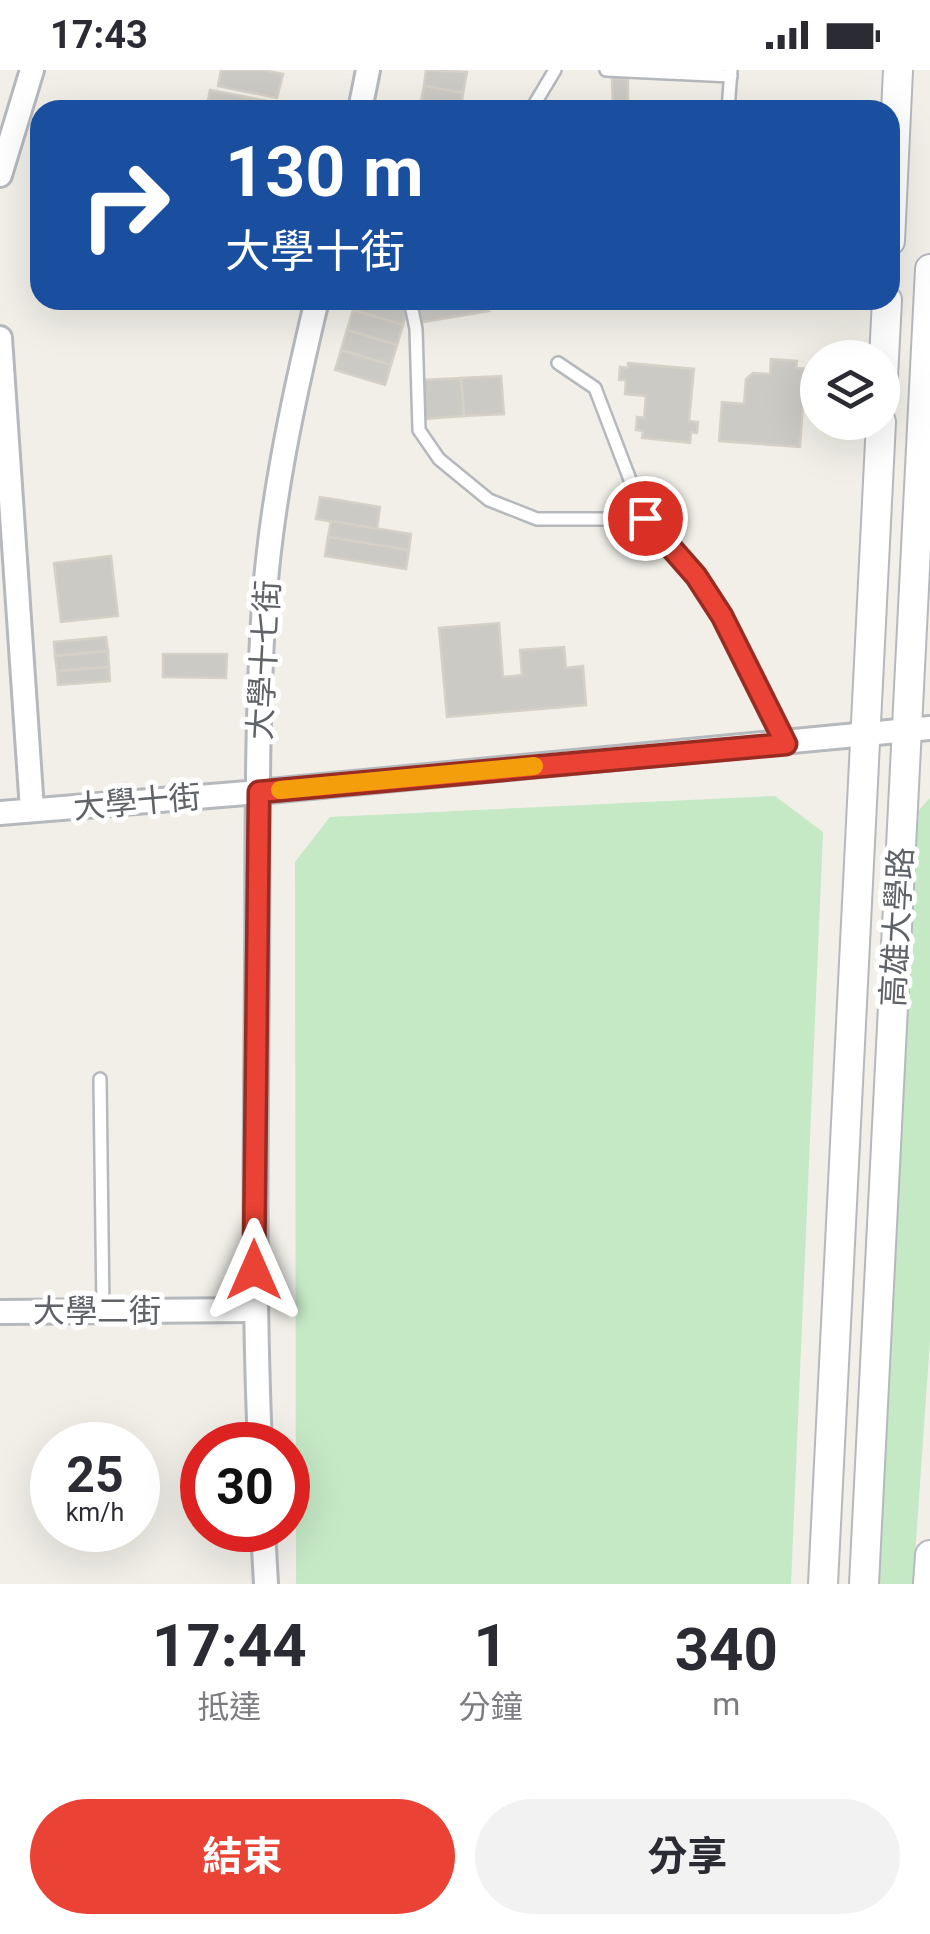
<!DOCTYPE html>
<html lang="zh-TW">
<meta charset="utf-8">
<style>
body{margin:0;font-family:Roboto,"Noto Sans TC",sans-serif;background:#f2f2f3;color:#2b2b33;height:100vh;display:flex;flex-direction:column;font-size:38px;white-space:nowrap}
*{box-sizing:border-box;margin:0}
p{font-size:32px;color:#7c7c81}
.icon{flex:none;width:55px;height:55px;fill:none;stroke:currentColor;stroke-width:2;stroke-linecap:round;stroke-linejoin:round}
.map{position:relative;height:1514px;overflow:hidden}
.panel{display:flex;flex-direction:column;background:#fff;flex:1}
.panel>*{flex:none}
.hud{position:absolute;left:30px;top:30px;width:870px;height:210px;border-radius:30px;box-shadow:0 10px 40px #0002;background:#1a4fa0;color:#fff;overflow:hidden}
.fabs{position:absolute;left:800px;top:270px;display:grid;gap:20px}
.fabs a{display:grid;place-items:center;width:100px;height:100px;border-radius:50%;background:#fff;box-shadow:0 10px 40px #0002;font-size:50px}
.speed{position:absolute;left:30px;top:1352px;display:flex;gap:20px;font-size:50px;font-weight:700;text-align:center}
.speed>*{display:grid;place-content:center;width:130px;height:130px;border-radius:50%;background:#fff;box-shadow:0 10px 40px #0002;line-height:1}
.speed small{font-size:25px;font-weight:400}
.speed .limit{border:15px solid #d22;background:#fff;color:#111}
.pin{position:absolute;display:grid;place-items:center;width:85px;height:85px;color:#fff;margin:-42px;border:5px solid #fff;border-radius:50%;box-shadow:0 2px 10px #0007}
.me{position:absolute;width:110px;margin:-55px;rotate:0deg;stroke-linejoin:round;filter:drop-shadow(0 0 8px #0008)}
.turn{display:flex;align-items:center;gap:35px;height:210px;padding:0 30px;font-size:45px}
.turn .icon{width:130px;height:130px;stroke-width:2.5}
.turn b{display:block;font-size:70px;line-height:85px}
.eta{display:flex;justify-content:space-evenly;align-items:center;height:170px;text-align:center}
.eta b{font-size:60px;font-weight:700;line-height:70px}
.button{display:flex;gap:20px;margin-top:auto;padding:20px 30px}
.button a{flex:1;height:115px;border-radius:60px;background:#ea4335;color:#fff;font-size:40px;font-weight:700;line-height:115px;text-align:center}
.button a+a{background:#f2f2f3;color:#2b2b33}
.status{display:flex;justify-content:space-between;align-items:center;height:70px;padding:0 50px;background:#fff;direction:ltr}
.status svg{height:28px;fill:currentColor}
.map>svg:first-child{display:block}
.green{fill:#c5e8c5}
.building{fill:#cccac5;stroke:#d6d1c6;stroke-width:2.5}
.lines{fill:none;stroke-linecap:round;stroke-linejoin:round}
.service-casing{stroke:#b5b8bc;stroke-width:16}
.minor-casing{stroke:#b5b8bc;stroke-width:28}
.tertiary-casing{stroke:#b5b8bc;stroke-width:32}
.service{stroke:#fff;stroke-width:11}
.minor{stroke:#fff;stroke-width:22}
.tertiary{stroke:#fff;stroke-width:28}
.route-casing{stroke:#982c22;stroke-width:25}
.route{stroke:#ea4335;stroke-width:18}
.slow{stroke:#f59e0b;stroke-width:18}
.labels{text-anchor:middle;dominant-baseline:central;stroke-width:10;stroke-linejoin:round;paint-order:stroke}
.street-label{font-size:32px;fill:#5f6368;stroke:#fff}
</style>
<div class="status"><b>17:43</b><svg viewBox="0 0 49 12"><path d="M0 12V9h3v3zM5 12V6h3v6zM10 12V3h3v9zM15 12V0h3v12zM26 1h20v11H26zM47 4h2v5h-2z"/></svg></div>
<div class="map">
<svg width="930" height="1514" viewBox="0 0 930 1514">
<rect width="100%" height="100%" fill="#f1efe8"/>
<!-- green -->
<g class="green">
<polygon points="775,726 823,762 791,1514 296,1514 295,792 330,747"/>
<polygon points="930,728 930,1270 913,1514 869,1514 919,740"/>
</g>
<!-- building -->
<g class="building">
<polygon points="221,0 262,0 283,4 277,28 218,16"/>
<polygon points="426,0 467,2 463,23 424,16"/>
<polygon points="612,9 628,9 628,40 613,40"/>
<polygon points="424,16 463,23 461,40 420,36"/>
<polygon points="210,20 278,33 277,40 206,40"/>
<polygon points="356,230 394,230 409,234 403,255 353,240"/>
<polygon points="413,230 487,230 489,241 417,253"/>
<polygon points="353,240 403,255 397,275 347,260"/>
<polygon points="347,260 397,275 391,295 341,280"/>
<polygon points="341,280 391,295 385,315 335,300"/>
<polygon points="771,289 797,291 796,298 809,299 808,319 804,319 800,377 719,371 722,332 744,334 746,309 753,303 770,304"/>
<polygon points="628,293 694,299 689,351 698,352 697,363 691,362 690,373 642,368 643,361 636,360 637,347 644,348 646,326 625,324 626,310 619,310 620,297 628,298"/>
<polygon points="501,306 504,344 464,346 461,308"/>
<polygon points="461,308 464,346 424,349 422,310"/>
<polygon points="320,427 380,437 377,459 316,449"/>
<polygon points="331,451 411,464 409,480 328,467"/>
<polygon points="328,467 409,480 406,499 325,486"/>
<polygon points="111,486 118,546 61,552 54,493"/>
<polygon points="499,553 503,607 522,605 520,580 564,577 566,598 583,596 586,635 447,647 439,558"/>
<polygon points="106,567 108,581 55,586 54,572"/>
<polygon points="108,581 109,597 57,601 55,586"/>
<polygon points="163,584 227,584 226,608 163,607"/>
<polygon points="109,597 110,611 58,615 57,601"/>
</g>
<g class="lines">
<!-- service casing -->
<g class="service-casing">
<g id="service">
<polyline points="606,0 731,6"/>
<polyline points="531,40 555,0"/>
<polyline points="728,40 731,0"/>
<polyline points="410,230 416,259 419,360 439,389 489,430 537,449 645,449 696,506 721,546 785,672"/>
<polyline points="558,293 595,318 645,449"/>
<polyline points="100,1009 103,1241"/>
</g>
</g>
<!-- minor casing -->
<g class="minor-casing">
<g id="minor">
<polyline points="360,40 368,0"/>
<polyline points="0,105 32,0"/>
<polyline points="0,268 32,740"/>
<polyline points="0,743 259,722 930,658"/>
<polyline points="0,1242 254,1240"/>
<path d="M260 1375C253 1216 256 1057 257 898 258 778 256 656 264 535 271 432 293 330 317 230"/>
<polyline points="263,1460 266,1514"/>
</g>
</g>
<!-- tertiary casing -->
<g class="tertiary-casing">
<g id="tertiary">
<polyline points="890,171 898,0"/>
<polyline points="882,327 887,230"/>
<polyline points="823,1514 881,352"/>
<polyline points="864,1514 930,199"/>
<polyline points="928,1514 930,1485"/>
</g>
</g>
<!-- service -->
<use href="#service" class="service"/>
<!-- minor -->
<use href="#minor" class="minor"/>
<!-- tertiary -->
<use href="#tertiary" class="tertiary"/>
</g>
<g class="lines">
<!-- route casing -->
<g class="route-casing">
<polyline id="route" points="254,1200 259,722 786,674 722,546 696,506 645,448"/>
</g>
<!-- route -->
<use href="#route" class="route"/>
<!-- slow -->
<polyline class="slow" points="280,720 534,696"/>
</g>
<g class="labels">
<!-- street labels -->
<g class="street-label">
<text transform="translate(264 590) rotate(-87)">大學十七街</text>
<text transform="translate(137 732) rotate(-5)">大學十街</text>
<text transform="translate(897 857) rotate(-87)">高雄大學路</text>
<text x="97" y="1241">大學二街</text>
</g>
</g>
</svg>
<div class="fabs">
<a><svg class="icon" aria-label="layers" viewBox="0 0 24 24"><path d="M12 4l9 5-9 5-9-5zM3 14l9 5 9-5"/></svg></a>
</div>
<div class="speed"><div>25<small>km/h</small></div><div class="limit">30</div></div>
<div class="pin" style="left:645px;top:448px;background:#d93025"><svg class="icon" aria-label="arrive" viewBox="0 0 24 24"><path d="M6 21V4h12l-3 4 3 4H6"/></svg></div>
<svg class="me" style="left:254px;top:1200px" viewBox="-20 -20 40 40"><path d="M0-17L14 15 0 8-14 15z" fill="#ea4335" stroke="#fff" stroke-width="4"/></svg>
<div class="hud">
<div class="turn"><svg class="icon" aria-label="right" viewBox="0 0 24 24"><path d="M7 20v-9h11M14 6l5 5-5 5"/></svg><div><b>130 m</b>大學十街</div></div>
</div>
</div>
<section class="panel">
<div class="eta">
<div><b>17:44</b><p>抵達</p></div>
<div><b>1</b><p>分鐘</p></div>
<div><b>340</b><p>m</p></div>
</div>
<div class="button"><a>結束</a><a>分享</a></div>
</section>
